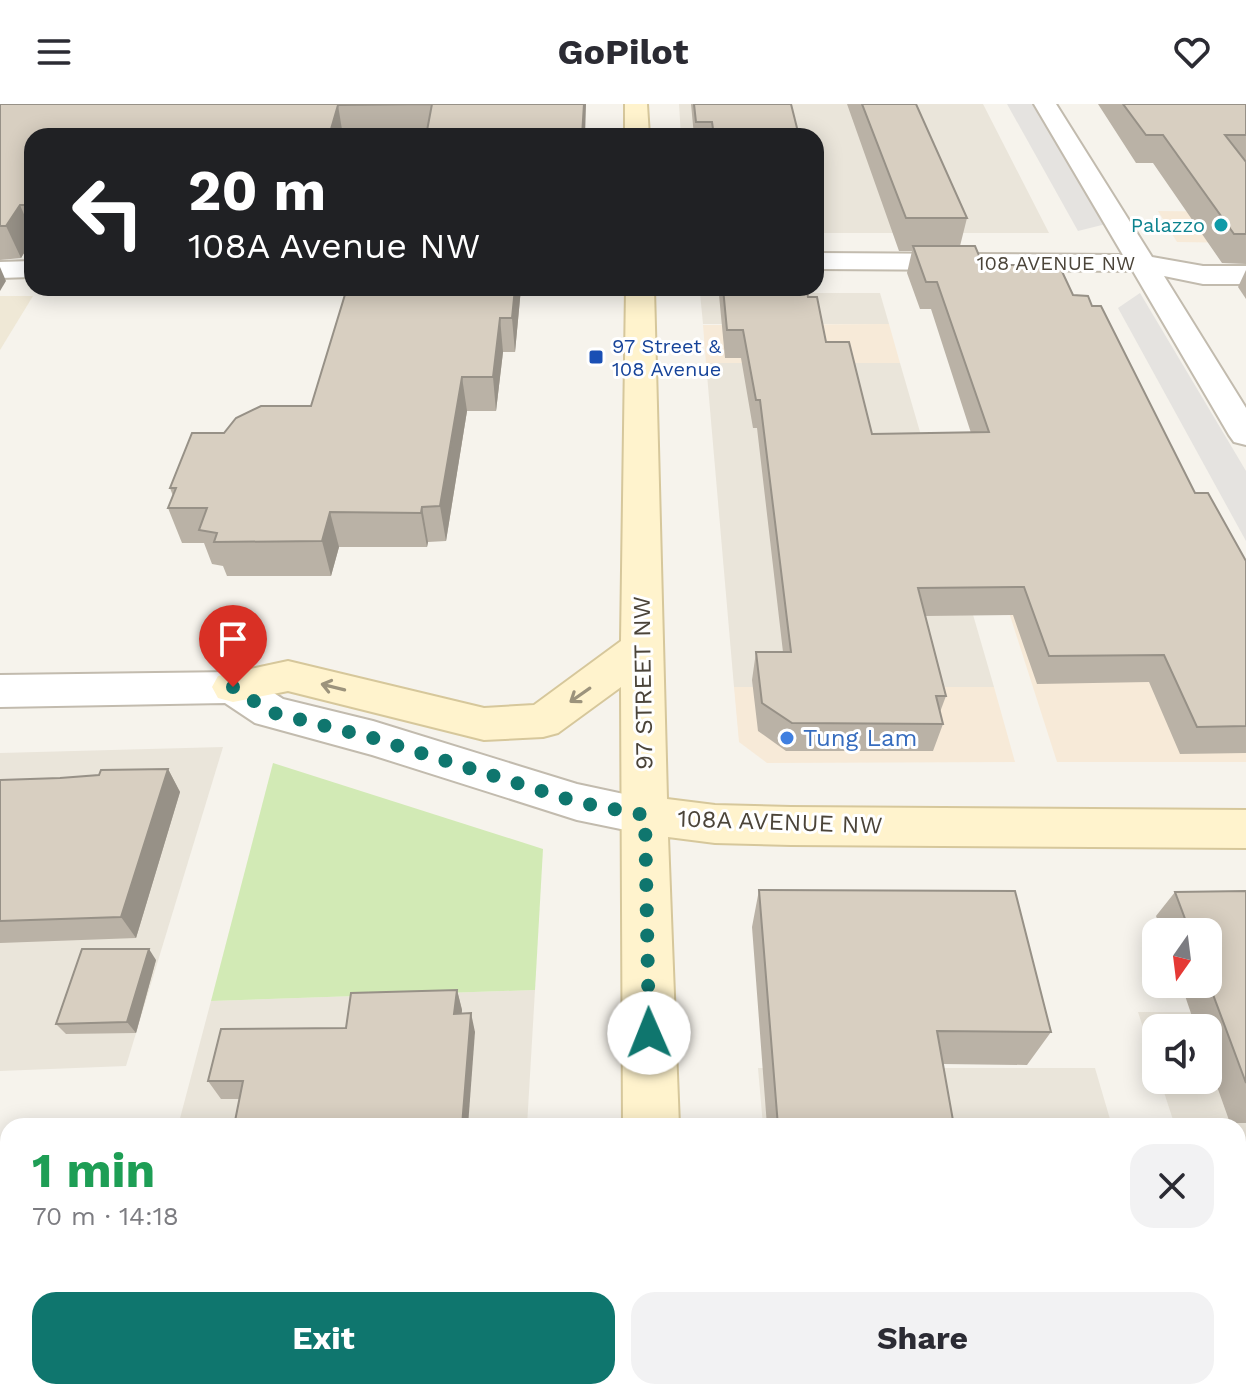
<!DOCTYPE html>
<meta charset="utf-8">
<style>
body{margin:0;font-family:"Work Sans",sans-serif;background:#f2f2f3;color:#2b2b33;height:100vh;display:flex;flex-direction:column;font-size:30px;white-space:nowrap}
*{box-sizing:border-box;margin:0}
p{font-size:26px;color:#7c7c81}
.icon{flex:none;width:44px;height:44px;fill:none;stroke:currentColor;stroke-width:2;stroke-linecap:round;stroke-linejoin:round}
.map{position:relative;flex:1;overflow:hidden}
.panel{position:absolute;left:0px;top:1014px;width:1246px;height:282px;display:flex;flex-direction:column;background:#fff;border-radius:24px 24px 0 0;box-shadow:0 4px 20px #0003}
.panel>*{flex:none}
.banner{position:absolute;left:24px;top:24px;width:800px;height:168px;border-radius:24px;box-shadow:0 4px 20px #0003;background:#202124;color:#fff;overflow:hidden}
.needle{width:52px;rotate:194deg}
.fabs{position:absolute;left:1142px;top:814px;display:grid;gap:16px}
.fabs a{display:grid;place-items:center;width:80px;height:80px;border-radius:16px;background:#fff;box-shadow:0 4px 20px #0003;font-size:40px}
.pin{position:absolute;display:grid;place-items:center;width:68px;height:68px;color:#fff;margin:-82px -34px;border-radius:50% 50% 50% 0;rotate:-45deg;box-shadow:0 0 8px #0007}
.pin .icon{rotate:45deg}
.me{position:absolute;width:88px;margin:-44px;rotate:359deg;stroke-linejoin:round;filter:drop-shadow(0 0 6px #0008)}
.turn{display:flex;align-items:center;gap:28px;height:168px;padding:0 32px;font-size:36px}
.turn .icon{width:104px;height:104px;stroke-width:2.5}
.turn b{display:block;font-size:56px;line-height:68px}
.round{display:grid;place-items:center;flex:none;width:84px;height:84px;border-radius:24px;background:#f2f2f3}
.overview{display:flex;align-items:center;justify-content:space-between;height:136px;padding:0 32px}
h1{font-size:48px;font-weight:700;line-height:60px;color:#1e9e55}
.primary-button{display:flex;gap:16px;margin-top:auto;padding:16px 32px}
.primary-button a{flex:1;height:92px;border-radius:24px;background:#0f766e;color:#fff;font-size:32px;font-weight:700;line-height:92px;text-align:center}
.primary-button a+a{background:#f2f2f3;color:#2b2b33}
header{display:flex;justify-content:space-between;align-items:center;height:104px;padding:0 32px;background:#fff;font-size:36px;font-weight:700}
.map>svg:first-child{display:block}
.residential{fill:#eae5da}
.commercial{fill:#f7ead8}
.education{fill:#efe8d6}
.green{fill:#d2eab5}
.parking{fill:#e5e3e0}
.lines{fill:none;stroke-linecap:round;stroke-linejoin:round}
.street-casing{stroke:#c2bbae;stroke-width:4}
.secondary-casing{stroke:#d6c79b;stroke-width:4}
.street{fill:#fff;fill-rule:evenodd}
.secondary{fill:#fff3cd;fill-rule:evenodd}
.wall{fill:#bab2a6}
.shaded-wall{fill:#979187}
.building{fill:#d8cfc1;stroke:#979187;stroke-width:2}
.oneway{stroke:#9c937c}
.route{stroke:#0f766e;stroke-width:14;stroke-dasharray:0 25.2}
.culture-dot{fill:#0f9aa8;stroke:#fff;stroke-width:3}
.transit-dot{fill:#1a4fb4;stroke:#fff;stroke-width:3}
.shop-dot{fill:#3f7fe0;stroke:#fff;stroke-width:3}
.labels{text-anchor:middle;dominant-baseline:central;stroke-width:6;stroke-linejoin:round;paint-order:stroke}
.far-culture-label{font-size:20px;fill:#0d838f;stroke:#fff;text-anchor:end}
.far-street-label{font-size:20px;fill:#4b4439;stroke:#fff}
.far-transit-label{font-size:20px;fill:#164399;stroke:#fff;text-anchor:start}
.street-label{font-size:24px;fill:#4b4439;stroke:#fff}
.shop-label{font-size:24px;fill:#366cbe;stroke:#fff;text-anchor:start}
</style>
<header><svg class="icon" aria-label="menu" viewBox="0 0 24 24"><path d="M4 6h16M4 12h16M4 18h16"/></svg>GoPilot<svg class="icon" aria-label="heart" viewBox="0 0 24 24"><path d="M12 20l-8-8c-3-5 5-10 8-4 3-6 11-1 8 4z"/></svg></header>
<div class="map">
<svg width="1246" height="1295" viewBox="0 0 1246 1295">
<rect width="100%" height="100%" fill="#f6f3ec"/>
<!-- residential -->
<g class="residential">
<polygon points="679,0 983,0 1049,129 816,129 816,32 681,32"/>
<polygon points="700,189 880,189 889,220 703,220"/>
<polygon points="706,259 900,259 994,583 734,583"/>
<polygon points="223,643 126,962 0,967 0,649"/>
<polygon points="535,886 527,1022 178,1022 211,897"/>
<polygon points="1138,908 1246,908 1246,1243 1238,1218 1238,1022 1175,1022 1160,976 1208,976 1208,924 1156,924 1156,963"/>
<polygon points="758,964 1095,964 1112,1022 763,1022"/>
<polygon points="109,1288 512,1288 511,1295 107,1295"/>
</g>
<!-- commercial -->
<g class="commercial">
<polygon points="1158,107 1246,108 1246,139 1177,138"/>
<polygon points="889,220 900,259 706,259 703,221"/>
<polygon points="996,468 1246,495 1246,658 1057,658"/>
<polygon points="734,583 994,583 1015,658 767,659 739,638"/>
<polygon points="785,1288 1188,1288 1190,1295 785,1295"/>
</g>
<!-- education -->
<polygon class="education" points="0,192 33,192 0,246"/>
<!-- green -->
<polygon class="green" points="273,659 543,745 535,886 211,897"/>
<!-- parking -->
<g class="parking">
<polygon points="1007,0 1032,0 1106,120 1078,127"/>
<polygon points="1140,189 1246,367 1246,437 1118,204"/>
</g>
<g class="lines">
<!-- street casing -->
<g class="street-casing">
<g id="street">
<polygon points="1034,0 1056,0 1152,153 1203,162 1246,162 1246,180 1203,180 1164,172 1246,304 1246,341 1234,338 1229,331 1133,167 816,165 816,149 1123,151"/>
<polygon points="32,157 32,173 0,174 0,158"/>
<polygon points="233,568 248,572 283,595 373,617 577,680 661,698 668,711 661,724 645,730 577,716 372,651 255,619 225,599 0,603 0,571"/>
</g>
</g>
<!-- secondary casing -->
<g class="secondary-casing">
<g id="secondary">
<polygon points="625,0 647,0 649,32 625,32"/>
<polygon points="626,184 654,184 667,695 715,701 791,703 1246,706 1246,744 791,741 715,739 668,733 679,1022 623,1022 621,583 558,629 543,633 484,636 288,587 233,598 218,594 212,583 218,572 288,557 484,604 534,601 621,537"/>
<rect x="623" y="1288" width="66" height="7"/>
</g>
</g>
<!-- street -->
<use href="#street" class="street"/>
<!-- secondary -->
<use href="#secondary" class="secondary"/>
</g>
<!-- wall -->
<g class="wall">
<polygon points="0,0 586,0 426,30 343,32 32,32 32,136 21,154 0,156"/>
<polygon points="691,0 791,0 799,32 694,32"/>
<polygon points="847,0 916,0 967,114 960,142 983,161 1073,191 1092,202 1195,389 1246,457 1246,649 1180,650 1149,578 1037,580 1013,511 925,512 946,592 940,608 943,620 933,647 786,647 758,627 752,576 756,548 783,548 757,324 753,324 741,254 725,254 719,191 720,184 806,184 808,193 826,238 872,330 971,329 931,205 920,205 907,169 912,147 899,147"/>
<polygon points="1098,0 1246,0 1246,160 1222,159 1153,59 1136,59"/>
<polygon points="1246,166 1246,195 1238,183"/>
<polygon points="347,184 521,184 515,248 503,248 496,307 467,307 446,437 428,438 427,443 339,443 331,472 227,472 223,462 212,460 204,439 182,439 168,404 173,392 170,384 224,329 311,302"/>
<polygon points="168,665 180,688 136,834 0,839 0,676 60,674"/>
<polygon points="759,786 1051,928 1027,961 943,960 954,1022 767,1022 752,823"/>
<polygon points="1246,787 1246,1019 1230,1019 1208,957 1208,924 1196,924 1181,880 1208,880 1208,828 1162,828 1156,812 1175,788"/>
<polygon points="156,856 136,929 66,930 56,920"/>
<polygon points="457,886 462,906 461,910 475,928 240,995 221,995 208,977"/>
<polygon points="810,1288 994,1288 995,1295 811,1295"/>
</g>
<!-- shaded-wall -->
<g class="shaded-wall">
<polygon points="584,0 586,0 585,32 582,32"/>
<polygon points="338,1 343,32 329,32"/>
<polygon points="31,92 32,94 32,119 25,101"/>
<polygon points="20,101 32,129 32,136 21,154 6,122"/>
<polygon points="0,163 6,177 0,187"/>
<polygon points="515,184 521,184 515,248 512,214"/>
<polygon points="500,214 503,248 496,307 493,273"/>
<polygon points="462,273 467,307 446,437 440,402"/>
<polygon points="422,403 428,438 427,443 421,409"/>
<polygon points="330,408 339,443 331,472 322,437"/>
<polygon points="168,665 180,688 136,834 121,813"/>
<polygon points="149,845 156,856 136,929 127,918"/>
<polygon points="457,886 462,906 460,929 454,910"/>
<polygon points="471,909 475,928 468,1022 462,1022"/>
<polygon points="8,1107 8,1192 0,1220 0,1134"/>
<polygon points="0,1234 8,1238 8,1261 0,1258"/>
<polygon points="13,1288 38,1288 36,1295 11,1295"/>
<rect x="431" y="1288" width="8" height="7"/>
</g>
<!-- building -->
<g class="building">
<polygon points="0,0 584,0 582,32 426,32 432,0 338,1 329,32 32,32 32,92 25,101 20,101 6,122 0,122"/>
<polygon points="694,0 791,0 799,32 714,32 712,18 696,18"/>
<polygon points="862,0 916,0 967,114 906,114"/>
<polygon points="1123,0 1246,0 1246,31 1225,31 1246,58 1246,130 1234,130 1163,31 1146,31"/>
<polygon points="913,142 975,142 983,161 1059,161 1073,191 1088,192 1092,202 1101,202 1195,389 1208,389 1246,457 1246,622 1197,623 1164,551 1049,552 1024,483 918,484 946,592 936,592 943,620 792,619 762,599 756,548 791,548 760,296 756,296 743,226 727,226 723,184 806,184 808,193 817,193 826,238 849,238 872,330 989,328 937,178 926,178"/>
<polygon points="347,184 515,184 512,214 500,214 493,273 462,273 440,402 422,403 421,409 330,408 322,437 214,438 217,429 199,426 207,404 168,404 176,384 170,384 192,329 224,329 236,314 261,302 311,302"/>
<polygon points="168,665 121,813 0,817 0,676 60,674 99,671 101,666"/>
<polygon points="759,786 1015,787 1051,928 937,927 954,1022 778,1022"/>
<polygon points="1246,787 1246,979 1208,877 1208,828 1190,828 1175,788"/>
<polygon points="82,845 149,845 127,918 56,920"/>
<polygon points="457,886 454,910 471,909 462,1022 234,1022 243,977 208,977 221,925 346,924 351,889"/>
<polygon points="8,1059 8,1107 0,1134 0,1060"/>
<polygon points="8,1252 8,1288 13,1288 11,1295 0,1295 0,1253"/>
<polygon points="142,1288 431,1288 431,1295 140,1295"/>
<polygon points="825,1288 994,1288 995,1295 826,1295"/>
</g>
<!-- one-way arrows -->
<defs><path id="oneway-shaft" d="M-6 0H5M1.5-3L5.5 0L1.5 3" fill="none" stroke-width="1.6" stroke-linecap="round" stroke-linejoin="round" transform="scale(2)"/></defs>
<g class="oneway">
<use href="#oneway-shaft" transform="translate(333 583) rotate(-166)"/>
<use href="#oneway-shaft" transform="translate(580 591) rotate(145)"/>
</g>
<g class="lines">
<!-- route -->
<polyline class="route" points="233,583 270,608 373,634 577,698 645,711 649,929"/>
</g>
<!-- markers -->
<circle class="culture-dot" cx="1221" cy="121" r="8"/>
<rect class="transit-dot" x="588" y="245" width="16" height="16" rx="4"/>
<circle class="shop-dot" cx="787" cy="634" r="8"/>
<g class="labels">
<!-- far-culture labels -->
<g class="far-culture-label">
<text x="1205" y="121">Palazzo</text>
</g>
<!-- far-street labels -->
<g class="far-street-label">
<text x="1056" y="159">108 AVENUE NW</text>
</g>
<!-- far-transit labels -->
<g class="far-transit-label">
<text x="612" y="242">97 Street &amp;<tspan x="612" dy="23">108 Avenue</tspan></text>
</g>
<!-- street labels -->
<g class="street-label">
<text transform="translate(643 579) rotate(-91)">97 STREET NW</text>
<text transform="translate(780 718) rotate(2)">108A AVENUE NW</text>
</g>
<!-- shop labels -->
<g class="shop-label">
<text x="803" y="634">Tung Lam</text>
</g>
</g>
</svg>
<div class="fabs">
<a><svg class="needle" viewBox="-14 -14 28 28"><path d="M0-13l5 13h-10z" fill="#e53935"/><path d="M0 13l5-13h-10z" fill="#7c7c81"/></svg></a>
<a><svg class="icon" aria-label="sound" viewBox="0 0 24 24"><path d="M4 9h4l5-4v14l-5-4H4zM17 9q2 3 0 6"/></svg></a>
</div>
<div class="pin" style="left:233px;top:583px;background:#d93025"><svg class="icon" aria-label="arrive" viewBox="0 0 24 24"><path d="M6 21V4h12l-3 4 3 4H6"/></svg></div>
<svg class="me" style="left:649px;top:929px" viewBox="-20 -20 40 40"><circle r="19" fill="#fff"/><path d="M0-13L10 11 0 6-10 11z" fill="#0f766e"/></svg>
<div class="banner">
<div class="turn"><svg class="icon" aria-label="left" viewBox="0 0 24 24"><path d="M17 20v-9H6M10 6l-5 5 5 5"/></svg><div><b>20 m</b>108A Avenue NW</div></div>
</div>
<section class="panel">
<div class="overview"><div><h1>1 min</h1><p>70 m · 14:18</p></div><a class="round"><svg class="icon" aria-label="close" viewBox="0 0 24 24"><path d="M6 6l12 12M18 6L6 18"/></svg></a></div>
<div class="primary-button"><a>Exit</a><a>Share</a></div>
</section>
</div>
